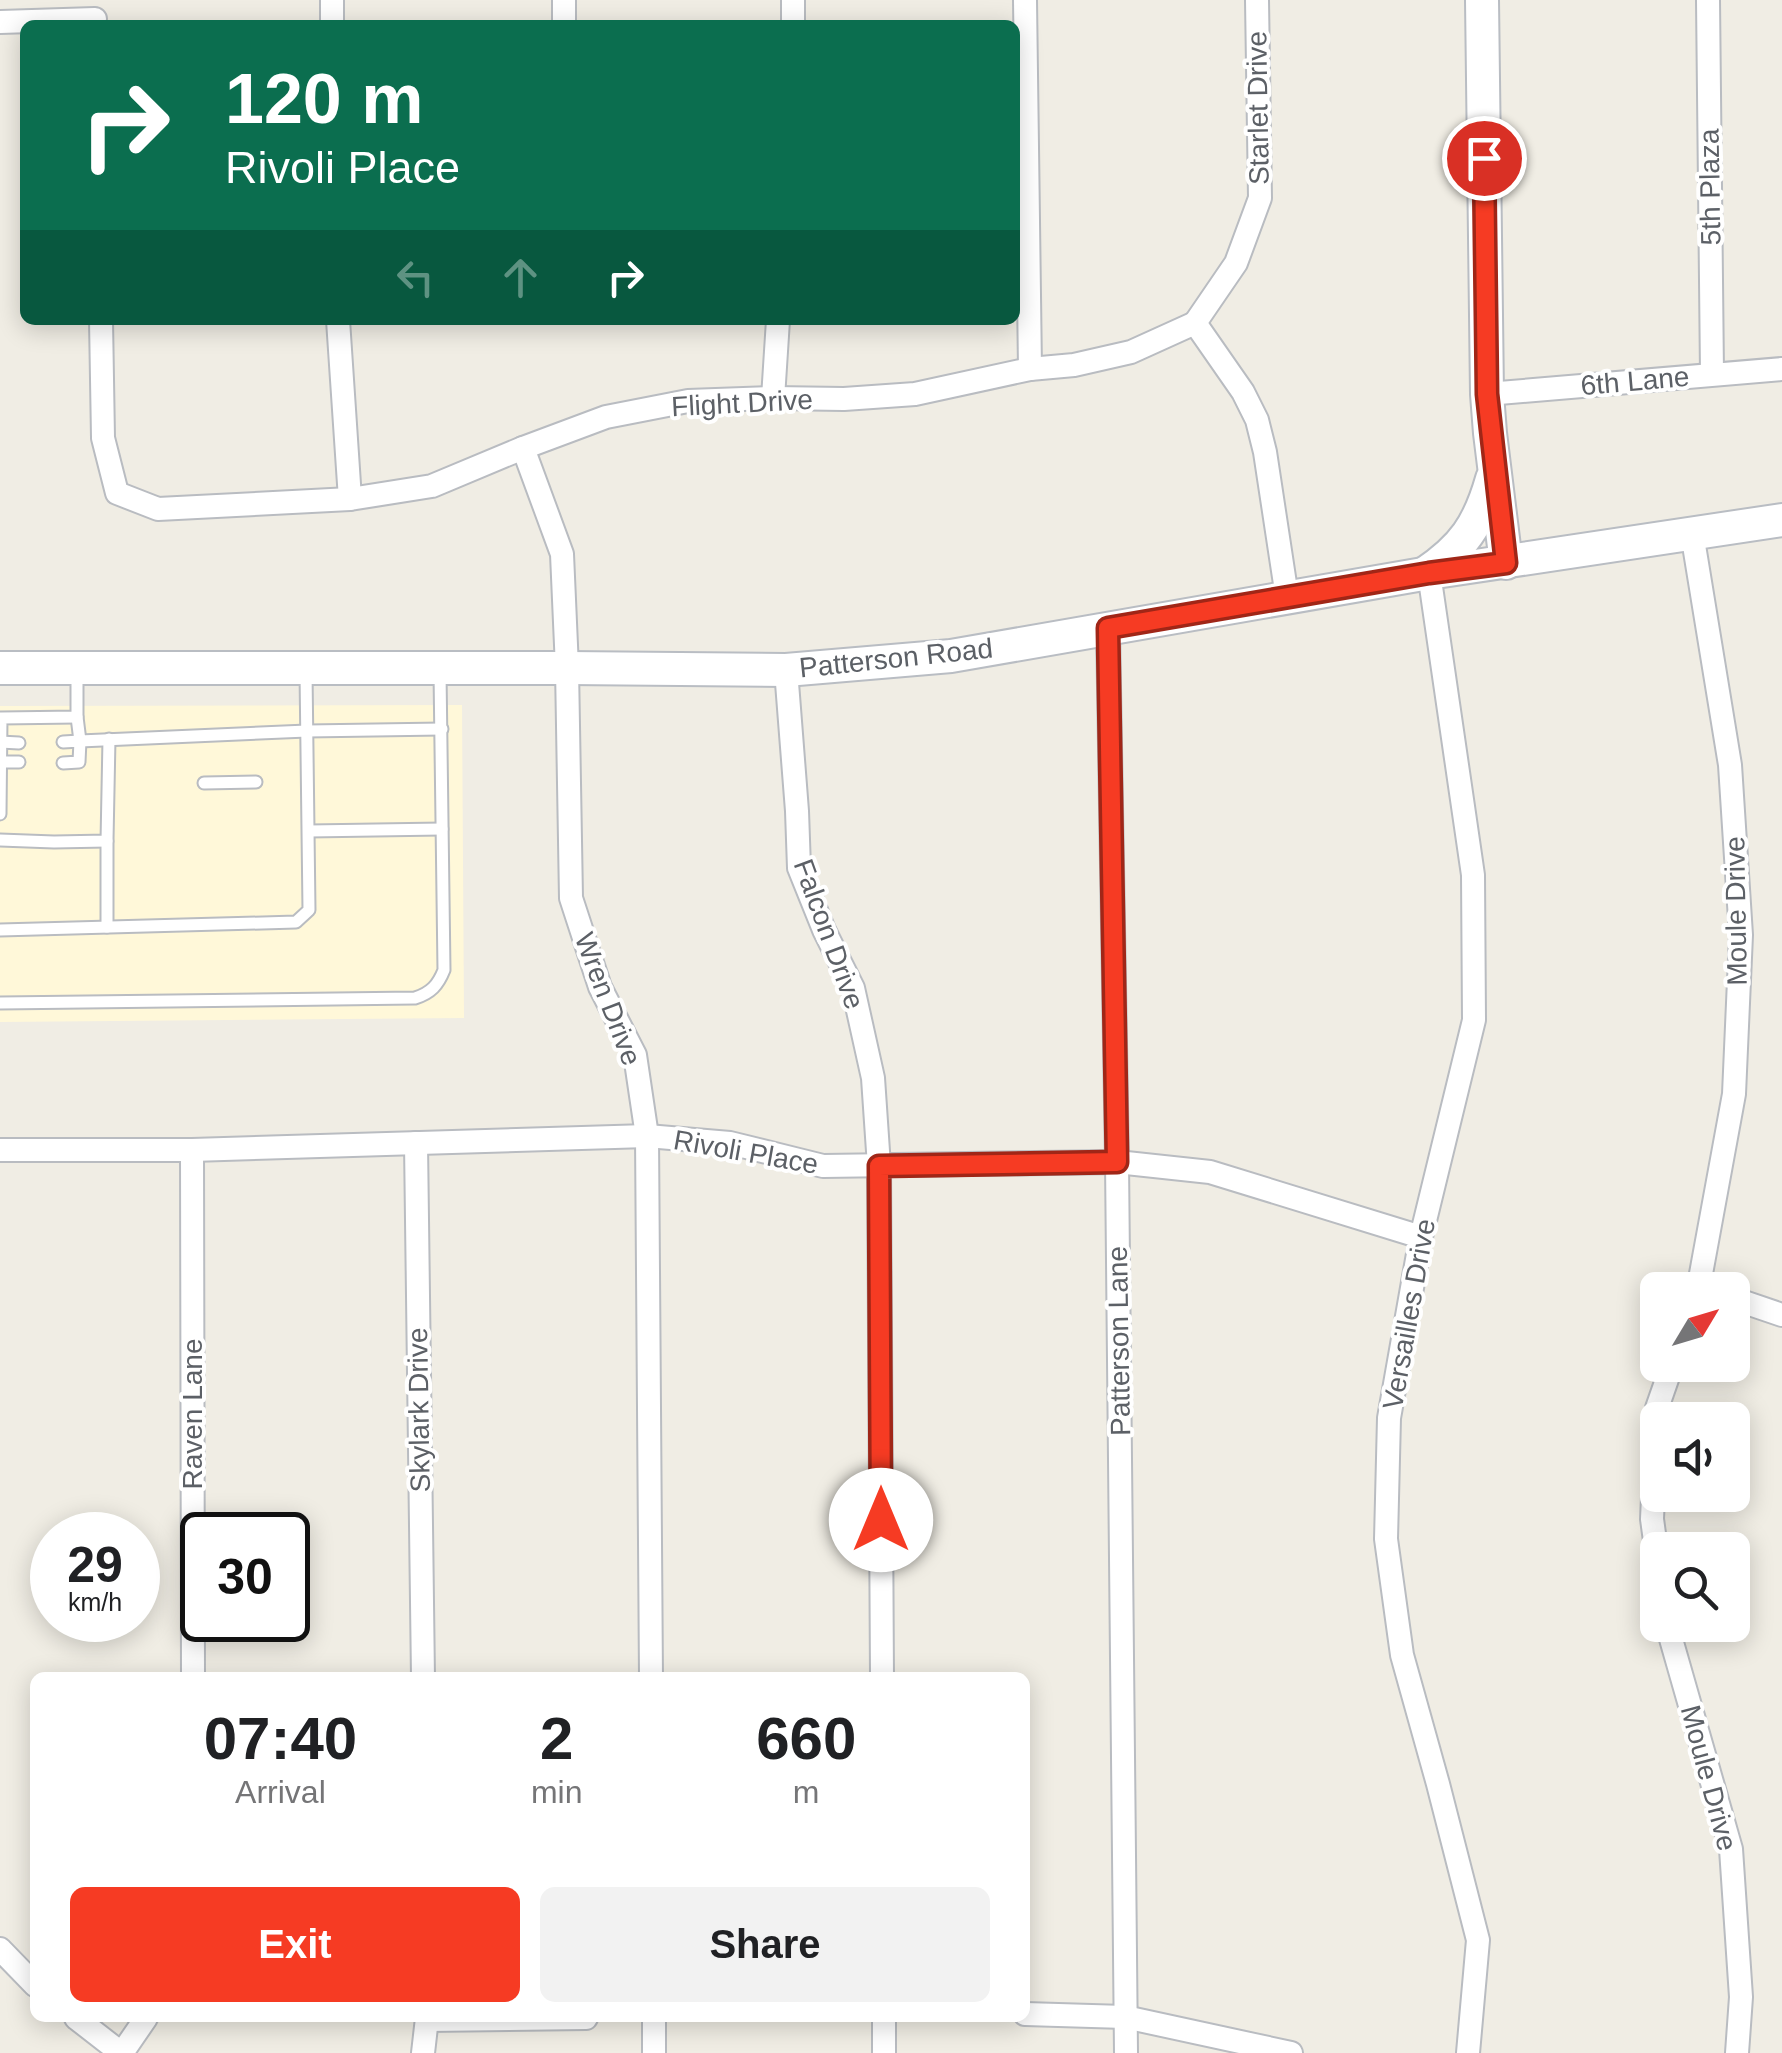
<!DOCTYPE html>
<style>
body{margin:0;font-family:Arial,sans-serif;background:#f2f2f2;color:#202124;height:100vh;display:flex;flex-direction:column;font-size:38px;white-space:nowrap}
*{box-sizing:border-box;margin:0}
p{font-size:32px;color:#757577}
.icon{flex:none;width:55px;height:55px;fill:none;stroke:currentColor;stroke-width:2;stroke-linecap:round;stroke-linejoin:round}
.map{position:relative;flex:1;overflow:hidden}
.drawer{position:absolute;left:30px;top:1672px;width:1000px;height:350px;display:flex;flex-direction:column;background:#fff;border-radius:15px;box-shadow:0 5px 25px #0003}
.drawer>*{flex:none}
.banner{position:absolute;left:20px;top:20px;width:1000px;height:305px;border-radius:15px;box-shadow:0 5px 25px #0003;background:#0b6e4f;color:#fff;overflow:hidden}
.needle{width:65px;rotate:52deg}
.tools{position:absolute;left:1640px;top:1272px;display:grid;gap:20px}
.tools a{display:grid;place-items:center;width:110px;height:110px;border-radius:15px;background:#fff;box-shadow:0 5px 25px #0003;font-size:50px}
.speed{position:absolute;left:30px;top:1512px;display:flex;gap:20px;font-size:50px;font-weight:700;text-align:center}
.speed>*{display:grid;place-content:center;width:130px;height:130px;border-radius:50%;background:#fff;box-shadow:0 5px 25px #0003;line-height:1}
.speed small{font-size:25px;font-weight:400}
.speed .limit{border:5px solid #111;border-radius:15px;background:#fff;color:#111}
.pin{position:absolute;display:grid;place-items:center;width:85px;height:85px;color:#fff;margin:-42px;border:5px solid #fff;border-radius:50%;box-shadow:0 2px 10px #0007}
.me{position:absolute;width:110px;margin:-55px;rotate:0deg;stroke-linejoin:round;filter:drop-shadow(0 0 8px #0008)}
.turn{display:flex;align-items:center;gap:35px;height:210px;padding:0 40px;font-size:45px}
.turn .icon{width:130px;height:130px;stroke-width:2.5}
.turn b{display:block;font-size:70px;line-height:85px}
.lanes{display:flex;align-items:center;height:95px;padding:0 40px;background:#0003;justify-content:center;gap:50px;direction:ltr}
.lanes .off{opacity:.35}
.eta{display:flex;justify-content:space-evenly;align-items:center;height:170px;text-align:center}
.eta b{font-size:60px;font-weight:700;line-height:70px}
.cta{display:flex;gap:20px;margin-top:auto;padding:20px 40px}
.cta a{flex:1;height:115px;border-radius:15px;background:#f63b23;color:#fff;font-size:40px;font-weight:700;line-height:115px;text-align:center}
.cta a+a{background:#f2f2f2;color:#202124}
.map>svg:first-child{display:block}
.commercial{fill:#fff8d9}
.lines{fill:none;stroke-linecap:round;stroke-linejoin:round}
.lane-casing{stroke:#b9bcc1;stroke-width:15}
.street-casing{stroke:#b9bcc1;stroke-width:26}
.secondary-casing{stroke:#b9bdc3;stroke-width:36}
.lane{stroke:#fff;stroke-width:11}
.street{stroke:#fff;stroke-width:22}
.secondary{stroke:#fff;stroke-width:32}
.route-casing{stroke:#a02617;stroke-width:25}
.route{stroke:#f63b23;stroke-width:18}
.labels{text-anchor:middle;dominant-baseline:central;stroke-width:8;stroke-linejoin:round;paint-order:stroke}
.street-label{font-size:28px;fill:#5c6066;stroke:#fff}
</style>
<div class="map">
<svg width="1782" height="2053" viewBox="0 0 1782 2053">
<rect width="100%" height="100%" fill="#f0ede4"/>
<!-- commercial -->
<polygon class="commercial" points="462,705 464,1018 0,1022 0,706"/>
<g class="lines">
<!-- lane casing -->
<g class="lane-casing">
<g id="lane">
<polyline points="77,717 80,741 307,731 442,729"/>
<polyline points="0,742 19,743"/>
<polyline points="1,762 19,762"/>
<polyline points="63,763 79,762 80,741 63,742"/>
<polyline points="204,783 256,782"/>
<polyline points="0,814 1,718 77,717 77,670"/>
<polyline points="309,831 442,829"/>
<polyline points="0,840 54,842 107,841 109,739"/>
<polyline points="107,841 107,927"/>
<polyline points="0,930 296,922 309,910 306,672"/>
<path d="M0 1003 415 998C431 993 438 985 444 970L440 672"/>
</g>
</g>
<!-- street casing -->
<g class="street-casing">
<g id="street">
<polyline points="332,0 332,25"/>
<polyline points="564,0 564,25"/>
<polyline points="793,0 793,25"/>
<polyline points="1025,0 1030,369"/>
<polyline points="1257,0 1260,198 1236,263 1195,323 1243,392 1257,420 1265,452 1287,597"/>
<polyline points="1708,0 1712,374"/>
<polyline points="0,22 95,19"/>
<polyline points="101,320 103,438 117,493 158,509 350,499 432,486 523,448 606,417 688,401 773,398 844,399 915,394 1030,369 1074,365 1131,352 1195,323"/>
<polyline points="338,320 350,499"/>
<polyline points="1487,394 1782,369"/>
<polyline points="773,398 778,320"/>
<polyline points="523,448 562,554 567,668 571,898 600,987 635,1055 647,1136 651,1678"/>
<polyline points="1692,533 1730,765 1741,935 1734,1094 1698,1290"/>
<polyline points="1429,573 1473,875 1474,1020 1421,1237 1389,1418 1386,1539 1402,1655 1438,1784 1478,1940 1468,2053"/>
<polyline points="1108,628 1117,1162 1126,2053"/>
<polyline points="786,670 797,811 799,868 824,930 853,988 873,1078 879,1166 882,1678"/>
<polyline points="416,1143 423,1678"/>
<polyline points="0,1150 192,1150 647,1136 730,1143 823,1166 1117,1162 1210,1172 1421,1237"/>
<polyline points="192,1150 193,1678"/>
<polyline points="1732,1298 1782,1315"/>
<polyline points="1658,1563 1652,1519 1657,1408 1672,1365"/>
<polyline points="1667,1625 1731,1849 1741,1997 1737,2053"/>
<polyline points="0,1949 35,1985"/>
<polyline points="1025,2014 1125,2017 1291,2053"/>
<polyline points="76,2018 121,2053"/>
<polyline points="654,2018 654,2053"/>
<polyline points="884,2018 884,2053"/>
<polyline points="427,2020 586,2018"/>
<polyline points="122,2053 146,2018"/>
<polyline points="423,2053 427,2018"/>
</g>
</g>
<!-- secondary casing -->
<g class="secondary-casing">
<g id="secondary">
<polyline points="1482,0 1487,394 1490,433 1506,563"/>
<path d="M1424 574C1463 548 1479 525 1492 479"/>
<polyline points="0,668 567,668 786,670 951,656 1429,573 1782,520"/>
</g>
</g>
<!-- lane -->
<use href="#lane" class="lane"/>
<!-- street -->
<use href="#street" class="street"/>
<!-- secondary -->
<use href="#secondary" class="secondary"/>
</g>
<g class="lines">
<!-- route casing -->
<g class="route-casing">
<polyline id="route" points="881,1520 879,1166 1117,1162 1108,628 1429,573 1506,563 1487,394 1484,158"/>
</g>
<!-- route -->
<use href="#route" class="route"/>
</g>
<g class="labels">
<!-- street labels -->
<g class="street-label">
<text transform="translate(1258 108) rotate(-91)">Starlet Drive</text>
<text transform="translate(1710 187) rotate(-91)">5th Plaza</text>
<text transform="translate(1635 381) rotate(-5)">6th Lane</text>
<text transform="translate(742 403) rotate(-3)">Flight Drive</text>
<text transform="translate(896 658) rotate(-6)">Patterson Road</text>
<text transform="translate(1736 911) rotate(-91)">Moule Drive</text>
<text transform="translate(829 934) rotate(70)">Falcon Drive</text>
<text transform="translate(608 999) rotate(69)">Wren Drive</text>
<text transform="translate(746 1152) rotate(10)">Rivoli Place</text>
<text transform="translate(1409 1314) rotate(-80)">Versailles Drive</text>
<text transform="translate(1119 1341) rotate(-91)">Patterson Lane</text>
<text transform="translate(419 1410) rotate(-91)">Skylark Drive</text>
<text transform="translate(192 1414) rotate(-90)">Raven Lane</text>
<text transform="translate(1709 1778) rotate(75)">Moule Drive</text>
</g>
</g>
</svg>
<div class="tools">
<a><svg class="needle" viewBox="-14 -14 28 28"><path d="M0-13l5 13h-10z" fill="#e53935"/><path d="M0 13l5-13h-10z" fill="#757577"/></svg></a>
<a><svg class="icon" aria-label="sound" viewBox="0 0 24 24"><path d="M4 9h4l5-4v14l-5-4H4zM17 9q2 3 0 6"/></svg></a>
<a><svg class="icon" aria-label="search" viewBox="0 0 24 24"><circle cx="10" cy="10" r="6"/><path d="M15 15l6 6"/></svg></a>
</div>
<div class="speed"><div>29<small>km/h</small></div><div class="limit">30</div></div>
<div class="pin" style="left:1484px;top:158px;background:#d93025"><svg class="icon" aria-label="arrive" viewBox="0 0 24 24"><path d="M6 21V4h12l-3 4 3 4H6"/></svg></div>
<svg class="me" style="left:881px;top:1520px" viewBox="-20 -20 40 40"><circle r="19" fill="#fff"/><path d="M0-13L10 11 0 6-10 11z" fill="#f63b23"/></svg>
<div class="banner">
<div class="turn"><svg class="icon" aria-label="right" viewBox="0 0 24 24"><path d="M7 20v-9h11M14 6l5 5-5 5"/></svg><div><b>120 m</b>Rivoli Place</div></div>
<div class="lanes"><svg class="icon off" aria-label="left" viewBox="0 0 24 24"><path d="M17 20v-9H6M10 6l-5 5 5 5"/></svg><svg class="icon off" aria-label="ahead" viewBox="0 0 24 24"><path d="M12 20V5M6 11l6-6 6 6"/></svg><svg class="icon" aria-label="right" viewBox="0 0 24 24"><path d="M7 20v-9h11M14 6l5 5-5 5"/></svg></div>
</div>
<section class="drawer">
<div class="eta">
<div><b>07:40</b><p>Arrival</p></div>
<div><b>2</b><p>min</p></div>
<div><b>660</b><p>m</p></div>
</div>
<div class="cta"><a>Exit</a><a>Share</a></div>
</section>
</div>
